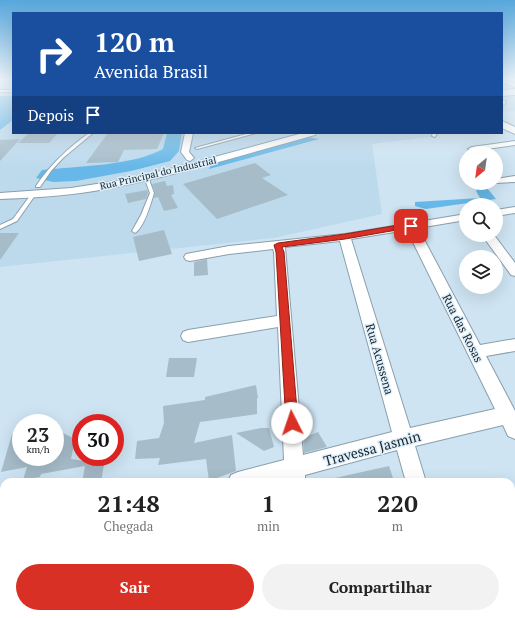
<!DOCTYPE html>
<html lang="pt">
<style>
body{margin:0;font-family:"PT Serif",serif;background:#f2f2f2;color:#222;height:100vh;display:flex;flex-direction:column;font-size:15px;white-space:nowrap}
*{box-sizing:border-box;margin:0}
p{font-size:13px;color:#767676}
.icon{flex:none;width:22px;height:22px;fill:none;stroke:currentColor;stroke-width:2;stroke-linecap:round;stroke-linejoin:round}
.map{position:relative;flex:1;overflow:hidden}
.details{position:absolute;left:0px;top:478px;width:515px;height:140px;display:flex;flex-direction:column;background:#fff;border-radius:12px 12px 0 0;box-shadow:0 4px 16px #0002}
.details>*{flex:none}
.hud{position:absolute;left:12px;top:12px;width:491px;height:122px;border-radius:0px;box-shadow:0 4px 16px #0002;background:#1a4fa0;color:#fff;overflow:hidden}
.needle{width:26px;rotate:209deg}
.tools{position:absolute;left:459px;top:146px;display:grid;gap:8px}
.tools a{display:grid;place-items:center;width:44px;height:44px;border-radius:50%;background:#fff;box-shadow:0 4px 16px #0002;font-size:20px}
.speed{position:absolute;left:12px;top:414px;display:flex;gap:8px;font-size:20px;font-weight:700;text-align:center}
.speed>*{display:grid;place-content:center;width:52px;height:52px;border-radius:50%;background:#fff;box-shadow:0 4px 16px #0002;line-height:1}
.speed small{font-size:10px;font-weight:400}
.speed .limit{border:6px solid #d22;background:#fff;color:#111}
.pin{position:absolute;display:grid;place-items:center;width:34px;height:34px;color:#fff;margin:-17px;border-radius:8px;box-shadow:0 2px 6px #0006}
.me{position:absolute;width:44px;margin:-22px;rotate:356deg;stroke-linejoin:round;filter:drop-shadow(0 0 3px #0008)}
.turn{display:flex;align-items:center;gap:14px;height:84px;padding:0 16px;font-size:18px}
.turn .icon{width:52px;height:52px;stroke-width:2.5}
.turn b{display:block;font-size:28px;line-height:34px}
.then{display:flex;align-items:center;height:38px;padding:0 16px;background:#0003;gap:8px;font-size:15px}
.eta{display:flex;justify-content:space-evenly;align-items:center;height:68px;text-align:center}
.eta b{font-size:24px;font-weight:700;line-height:28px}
.primary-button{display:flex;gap:8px;margin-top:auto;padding:8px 16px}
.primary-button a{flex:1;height:46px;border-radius:24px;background:#d93025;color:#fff;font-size:16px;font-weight:700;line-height:46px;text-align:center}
.primary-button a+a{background:#f2f2f2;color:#222}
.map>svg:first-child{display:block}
.built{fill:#bddaed}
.green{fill:#67b8e8}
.building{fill:#a6bcc9}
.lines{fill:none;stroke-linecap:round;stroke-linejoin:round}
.lane-casing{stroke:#8a9fac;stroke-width:2}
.street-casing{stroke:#8a9fac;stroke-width:2}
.secondary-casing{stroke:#8a9fac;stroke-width:2}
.lane{fill:#fff;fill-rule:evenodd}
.street{fill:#fff;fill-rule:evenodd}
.secondary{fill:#fff;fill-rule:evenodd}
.route{fill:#d93025;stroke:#8d1f18}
.labels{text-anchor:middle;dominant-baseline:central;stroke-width:3;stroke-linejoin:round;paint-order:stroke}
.far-street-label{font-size:10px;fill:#1b2429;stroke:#def0fc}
.street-label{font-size:12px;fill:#1b2429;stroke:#def0fc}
.near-street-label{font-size:14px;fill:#1b2429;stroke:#def0fc}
</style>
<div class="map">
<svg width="515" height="618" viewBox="0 0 515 618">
<rect width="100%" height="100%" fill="#cee4f2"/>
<!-- built -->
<g class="built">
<polygon points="0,79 13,79 13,133 441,133 438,136 372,144 382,214 274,238 0,267"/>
<polygon points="502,95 511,95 515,97 515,111 502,112"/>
</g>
<!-- green -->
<g class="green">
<polygon points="0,96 13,96 13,120 0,130"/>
<path d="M167 133H182L179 151 170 161 131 171 76 181 53 182 36 178 42 170C78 166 132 166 163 149Z"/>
<polygon points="307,137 319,139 209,169 212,163"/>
<polygon points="479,187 487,188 496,199 426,209 415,206 415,202 480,198 476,191"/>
</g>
<!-- building -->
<g class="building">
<polygon points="29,133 58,133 49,143 18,143"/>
<polygon points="108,133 164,133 157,149 124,150 118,162 86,163"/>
<polygon points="20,139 0,161 0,140"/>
<polygon points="255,163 271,175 262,178 288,195 217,219 183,184"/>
<polygon points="165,181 167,186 173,185 174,194 171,195 178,208 164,211 158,197 154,198 155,192 152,184"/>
<polygon points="147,190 148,193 146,199 128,203 125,194"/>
<polygon points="164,230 172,254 139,261 133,237"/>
<polygon points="0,233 19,233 0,260"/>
<polygon points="207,259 208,275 194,276 194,262"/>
<polygon points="169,358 197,358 194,377 166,377"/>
<polygon points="256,385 258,398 257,398 257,414 200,422 194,443 232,435 236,471 209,481 206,459 158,465 160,458 135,459 137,441 159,438 164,423 163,406 205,400 205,397"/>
<polygon points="261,428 269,428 274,447 264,451 236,433"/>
<polygon points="57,430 75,439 71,459 104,464 101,482 82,482 85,466 41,474 40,477 23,480 27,467 1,472 12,434 21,433 21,457 55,457"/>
<polygon points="318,432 327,447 304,453 303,438"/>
<polygon points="389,466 394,481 335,482 335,478"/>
</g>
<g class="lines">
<!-- lane casing -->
<g class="lane-casing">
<g id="lane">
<rect x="0" y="90" width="13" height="2"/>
<polygon points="502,100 506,102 502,106"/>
<path d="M89 133H93L63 158 51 171 40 187H36V186C50 165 68 148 89 133Z"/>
<polygon points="250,133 256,133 197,149 195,148"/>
<polygon points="433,133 437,133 435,137 432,136"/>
<path d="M144 176 148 177 154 193C151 203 144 228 135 233L132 231 141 215 150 193 144 177Z"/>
<polygon points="32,193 36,194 17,221 0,229 0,225 13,219"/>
</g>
</g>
<!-- street casing -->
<g class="street-casing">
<g id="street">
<polygon points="502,79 515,83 515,87 502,82"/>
<polygon points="185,133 193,133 189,152 194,158 190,161 187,160 181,152"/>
<path d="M303 133H316L315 135C241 155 169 178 94 191 63 196 31 198 0 199V193L71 188 122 180 174 168Z"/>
<polygon points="515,141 515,145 472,151 468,149 472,147"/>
<polygon points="515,176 515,182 496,183 496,179"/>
<polygon points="515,207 515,213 496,216 496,210"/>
<path d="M466 214V220L418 228 480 345 515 339V351L486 356 515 411V439L508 436 503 425 415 446 426 482H406L397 450 305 475V482H285V480L276 482H228L231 475 238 472 284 460 278 327 188 342 183 340 181 336 183 332 188 330 277 316 274 252 273 249 229 254 190 261 186 260 184 257 186 254 229 246 345 234ZM407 230 495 409 410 428 351 239ZM340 241 392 432 303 455 285 247Z"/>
<polygon points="482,235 494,235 515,263 515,276 511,275"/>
<polygon points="4,555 4,586 0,588 0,557"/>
<polygon points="109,614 135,614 134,618 108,618"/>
<rect x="287" y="614" width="26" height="4"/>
<polygon points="441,614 467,614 468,618 442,618"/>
</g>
</g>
<!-- secondary casing -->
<g class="secondary-casing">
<g id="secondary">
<polygon points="515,89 515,95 502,96 502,90"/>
<polygon points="502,121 515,127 515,134 502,128"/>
</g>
</g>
<!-- lane -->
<use href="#lane" class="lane"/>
<!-- street -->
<use href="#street" class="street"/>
<!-- secondary -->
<use href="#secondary" class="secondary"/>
</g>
<!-- sky -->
<linearGradient id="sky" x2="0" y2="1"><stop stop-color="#57a7dd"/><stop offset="0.48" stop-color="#e9f3f9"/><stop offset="1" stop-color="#e9f3f9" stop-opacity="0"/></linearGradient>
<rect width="515" height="166" fill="url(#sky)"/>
<!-- route -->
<polygon class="route" points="411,223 415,226 414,227 345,239 282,247 284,252 298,423 296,427 292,429 288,427 286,423 276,252 274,245 278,243 345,234"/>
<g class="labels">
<!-- far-street labels -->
<g class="far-street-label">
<text transform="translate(158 173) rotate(-13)">Rua Principal do Industrial</text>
</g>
<!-- street labels -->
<g class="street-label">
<text transform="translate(463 328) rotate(63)">Rua das Rosas</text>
<text transform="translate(380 359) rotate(74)">Rua Acussena</text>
</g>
<!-- near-street labels -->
<g class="near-street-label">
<text transform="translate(372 448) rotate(-15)">Travessa Jasmin</text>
</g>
</g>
</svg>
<div class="tools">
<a><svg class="needle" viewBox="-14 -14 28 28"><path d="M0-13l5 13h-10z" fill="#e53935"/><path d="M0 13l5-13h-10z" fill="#767676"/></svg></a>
<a><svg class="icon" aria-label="search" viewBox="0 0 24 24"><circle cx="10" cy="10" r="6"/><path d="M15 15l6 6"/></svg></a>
<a><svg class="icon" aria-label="layers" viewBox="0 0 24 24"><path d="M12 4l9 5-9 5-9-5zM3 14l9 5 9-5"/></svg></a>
</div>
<div class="speed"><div>23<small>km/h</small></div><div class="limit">30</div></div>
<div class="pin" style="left:411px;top:226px;background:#d93025"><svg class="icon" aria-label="arrive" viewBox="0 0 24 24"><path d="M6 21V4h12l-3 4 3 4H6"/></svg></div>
<svg class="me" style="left:292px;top:423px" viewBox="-20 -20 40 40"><circle r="19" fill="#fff"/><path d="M0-13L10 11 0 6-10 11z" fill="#d93025"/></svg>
<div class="hud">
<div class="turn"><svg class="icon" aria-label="right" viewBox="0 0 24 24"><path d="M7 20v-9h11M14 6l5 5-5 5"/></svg><div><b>120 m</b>Avenida Brasil</div></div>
<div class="then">Depois<svg class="icon" aria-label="arrive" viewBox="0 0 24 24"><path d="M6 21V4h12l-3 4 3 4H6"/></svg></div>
</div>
<section class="details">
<div class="eta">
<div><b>21:48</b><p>Chegada</p></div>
<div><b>1</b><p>min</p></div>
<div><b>220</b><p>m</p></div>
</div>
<div class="primary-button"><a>Sair</a><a>Compartilhar</a></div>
</section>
</div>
